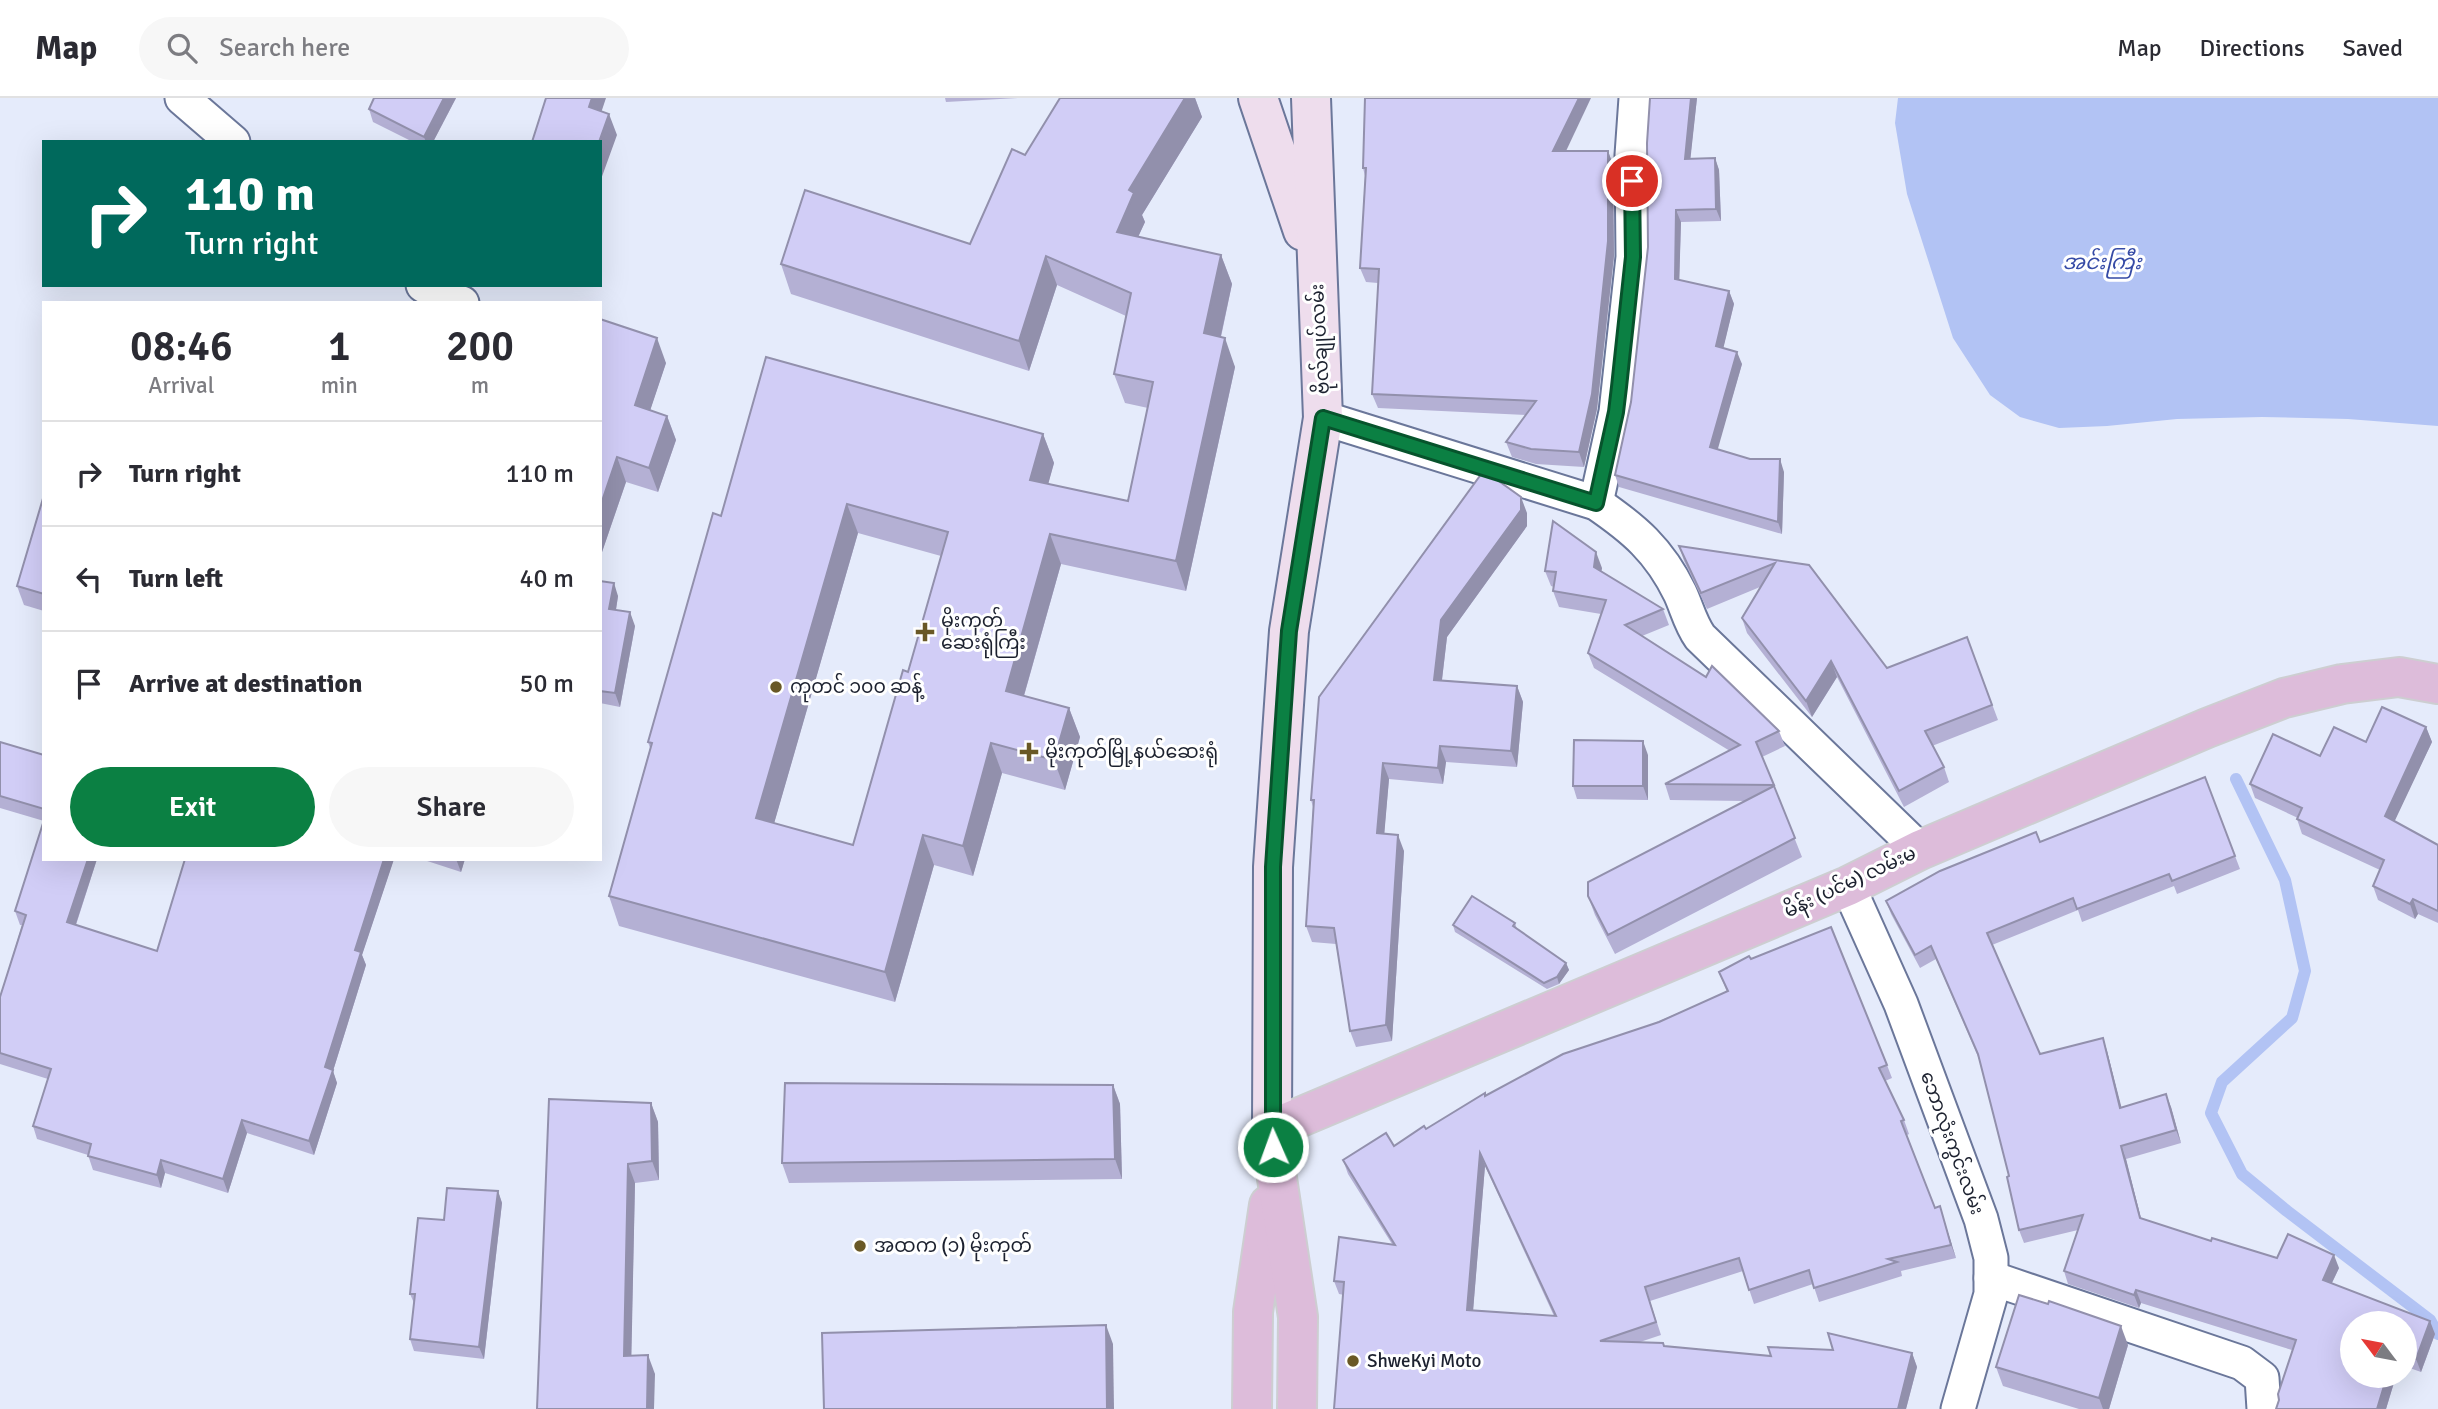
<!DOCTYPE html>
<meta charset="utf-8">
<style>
body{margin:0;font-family:Signika,"Noto Sans Myanmar",sans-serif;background:#f7f7f7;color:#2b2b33;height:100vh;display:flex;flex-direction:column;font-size:26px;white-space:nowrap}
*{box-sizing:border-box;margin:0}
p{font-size:23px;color:#7c7c81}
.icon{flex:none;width:38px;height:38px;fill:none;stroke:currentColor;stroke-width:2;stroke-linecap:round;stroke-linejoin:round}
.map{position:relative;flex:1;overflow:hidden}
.side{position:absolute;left:42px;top:203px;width:560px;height:560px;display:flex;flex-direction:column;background:#fff;border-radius:0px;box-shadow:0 7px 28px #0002}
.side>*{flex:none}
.guide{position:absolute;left:42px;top:42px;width:560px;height:147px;border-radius:0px;box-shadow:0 7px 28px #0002;background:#00695c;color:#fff;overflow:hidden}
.needle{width:46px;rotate:302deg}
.controls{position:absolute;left:2340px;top:1213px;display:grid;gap:14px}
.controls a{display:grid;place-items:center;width:77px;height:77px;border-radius:50%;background:#fff;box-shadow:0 7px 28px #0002;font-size:35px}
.pin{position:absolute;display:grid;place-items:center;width:60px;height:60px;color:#fff;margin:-30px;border:4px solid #fff;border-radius:50%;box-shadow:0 2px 7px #0007}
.me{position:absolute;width:77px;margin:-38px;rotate:358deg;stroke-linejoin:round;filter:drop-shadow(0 0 5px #0008)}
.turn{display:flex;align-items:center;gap:24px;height:147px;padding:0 28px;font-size:32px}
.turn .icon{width:91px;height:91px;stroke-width:2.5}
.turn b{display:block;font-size:49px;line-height:60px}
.eta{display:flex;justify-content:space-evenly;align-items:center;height:119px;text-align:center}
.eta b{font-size:42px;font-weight:600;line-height:49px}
.cta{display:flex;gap:14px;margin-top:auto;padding:14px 28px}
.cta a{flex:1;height:80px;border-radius:42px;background:#0b8043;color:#fff;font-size:28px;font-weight:600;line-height:80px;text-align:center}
.cta a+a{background:#f7f7f7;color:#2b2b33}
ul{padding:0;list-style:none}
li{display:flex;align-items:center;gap:21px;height:105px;padding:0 28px;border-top:2px solid #e1e1e2}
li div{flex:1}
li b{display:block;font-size:26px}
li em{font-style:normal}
header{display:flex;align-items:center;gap:42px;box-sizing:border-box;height:98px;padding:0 35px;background:#fff;border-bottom:2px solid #e1e1e2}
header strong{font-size:33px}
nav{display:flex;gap:38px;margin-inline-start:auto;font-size:24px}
.search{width:490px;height:63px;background:#f7f7f7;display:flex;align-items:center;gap:18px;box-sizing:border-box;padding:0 24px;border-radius:38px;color:#7c7c81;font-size:26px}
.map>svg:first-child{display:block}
.water{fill:#b2c3f4}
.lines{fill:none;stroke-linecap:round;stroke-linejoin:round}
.stream{stroke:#b2c3f4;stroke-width:12}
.street-casing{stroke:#6b779a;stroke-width:37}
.secondary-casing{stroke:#6b779a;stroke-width:42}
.primary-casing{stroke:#cdced1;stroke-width:42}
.street{stroke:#fff;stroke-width:33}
.secondary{stroke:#eedded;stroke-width:38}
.primary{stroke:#ddbcda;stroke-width:38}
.wall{fill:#b4b0d4;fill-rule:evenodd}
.shaded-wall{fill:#9290ac}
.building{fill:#d1cdf6;stroke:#9290ac;stroke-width:2;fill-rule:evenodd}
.route-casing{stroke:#07532c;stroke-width:18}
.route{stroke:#0b8043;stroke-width:12}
.poi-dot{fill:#695826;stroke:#fff;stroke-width:2.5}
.labels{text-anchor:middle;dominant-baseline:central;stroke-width:6;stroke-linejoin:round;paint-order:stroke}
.street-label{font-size:19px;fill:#1c212f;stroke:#fff}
.poi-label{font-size:19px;fill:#1c212f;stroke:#fff;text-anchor:start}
.water-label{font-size:21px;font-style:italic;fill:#364ba6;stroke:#fff}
</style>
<header>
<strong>Map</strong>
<div class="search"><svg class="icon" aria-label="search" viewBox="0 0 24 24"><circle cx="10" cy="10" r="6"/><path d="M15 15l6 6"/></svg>Search here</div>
<nav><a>Map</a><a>Directions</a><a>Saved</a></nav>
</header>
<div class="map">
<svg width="2438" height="1311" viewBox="0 0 2438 1311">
<rect width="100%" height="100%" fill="#e5ebfb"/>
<!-- water -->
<polygon class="water" points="1898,0 2438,0 2438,328 2348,321 2262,319 2177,321 2107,328 2059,330 2020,319 1990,297 1953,240 1907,96 1895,25"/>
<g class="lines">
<!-- stream -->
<polyline class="stream" points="2236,681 2285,782 2305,873 2292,920 2222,984 2211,1015 2242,1076 2287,1113 2430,1222 2438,1236"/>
<!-- street casing -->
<g class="street-casing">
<g id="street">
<polyline points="182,0 233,44"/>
<polyline points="423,187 445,200 462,205"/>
<path d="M1323 320 1596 405C1634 431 1659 452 1680 495 1687 510 1690 525 1700 539L1920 752"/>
<polyline points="1596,405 1616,314 1633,159 1632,57 1636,0"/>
<polyline points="1848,788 1901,906 1981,1121 1991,1160 1991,1196 1958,1311"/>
<polyline points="1991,1180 2242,1265 2262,1280 2264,1311"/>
</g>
</g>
<!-- secondary casing -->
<g class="secondary-casing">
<g id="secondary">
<polyline points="1258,0 1303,133"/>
<polyline points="1272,1031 1273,769 1287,562 1289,533 1323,320 1311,0"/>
</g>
</g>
<!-- primary casing -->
<g class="primary-casing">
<g id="primary">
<polyline points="1252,1311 1253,1214 1269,1107"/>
<polyline points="1297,1311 1298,1219 1275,1067 1272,1031 1848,788 1920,752 2207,630 2284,600 2342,586 2399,579 2438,586"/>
</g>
</g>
<!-- street -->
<use href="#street" class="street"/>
<!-- secondary -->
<use href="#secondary" class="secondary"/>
<!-- primary -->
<use href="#primary" class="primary"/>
</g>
<!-- wall -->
<g class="wall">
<polygon points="374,0 456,0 433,44 413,44 373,24 369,11"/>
<polygon points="945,0 1018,0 946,4"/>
<path d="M1060 0H1195L1202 19 1142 117 1145 124 1138 139 1221 157 1232 186 1221 239 1235 269 1186 493 1061 466 1024 598 1069 610 1080 639 1065 692 1002 675 973 778 934 767 895 904 619 828 609 798 650 650 648 644 721 418 1043 336 1054 365 1048 386 1128 403 1148 310 1125 305 1114 276 1126 218 1057 187 1029 273 791 196 781 166 970 146ZM858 435 941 458 908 574 853 747 774 725Z"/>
<polygon points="1650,0 1697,0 1690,61 1715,60 1719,72 1721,123 1681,124 1679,182 1729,193 1734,206 1723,250 1742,266 1717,351 1784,374 1782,436 1619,389 1615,377 1631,304 1648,149"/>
<polygon points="1566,53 1608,53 1613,67 1614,158 1597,311 1584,369 1536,366 1512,359 1506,344 1526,317 1378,310 1372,296 1378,185 1366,184 1360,170 1365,78 1363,70"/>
<polygon points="600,221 666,265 650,312 667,318 676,342 658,394 626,384 601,457"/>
<polygon points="44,397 44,513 24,507 17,488"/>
<polygon points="1527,415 1527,428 1447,539 1442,582 1517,588 1523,604 1517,669 1446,664 1443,686 1389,681 1384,736 1404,753 1392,943 1356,949 1350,933 1336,846 1312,844 1306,828 1313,709 1311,702"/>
<polygon points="1679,448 1809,467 1887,570 1967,539 1998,622 1932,648 1944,669 1949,684 1904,709 1837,579 1812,619 1747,535 1742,520 1760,489 1707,511 1684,463"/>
<polygon points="1602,470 1601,473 1663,511 1669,527 1642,538 1779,633 1785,648 1762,659 1802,759 1615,856 1595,817 1588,798 1745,703 1670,702 1665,686 1730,653 1594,570 1588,555 1601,516 1559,509 1553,493 1554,489 1551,488 1545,473"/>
<polygon points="600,483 618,498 616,512 635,528 620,609 600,605"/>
<polygon points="2426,629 2432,644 2394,723 2438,747 2438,825 2418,816 2415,821 2378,802 2373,788 2380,772 2302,736 2297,721 2298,720 2255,700 2250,686 2366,644"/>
<polygon points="0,644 44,657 44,761 97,761 76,827 157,853 185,761 394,761 362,857 366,867 333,973 337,985 314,1057 247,1035 228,1095 165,1075 161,1090 93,1072 88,1057 37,1041 33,1028 48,981 0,966 0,899 22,827 20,827 15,813 44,723 0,710"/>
<polygon points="1648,657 1648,702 1577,701 1573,688"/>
<polygon points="2205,679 2240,771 2177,796 2174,788 2082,824 2078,812 1992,847 2040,956 2107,953 2121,1010 2171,1009 2181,1045 2126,1061 2141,1120 2211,1143 2277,1160 2339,1170 2332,1185 2435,1236 2421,1274 2404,1268 2404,1225 2352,1278 2396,1278 2386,1311 2279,1302 2292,1252 2141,1205 2139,1210 2068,1186 2064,1173 2078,1132 2024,1145 2019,1132 2009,1078 1979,961 1936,861 1920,870 1891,816 1886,803 2040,744"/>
<polygon points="421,761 465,761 461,774"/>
<polygon points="1515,825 1517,831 1566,865 1569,872 1559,886 1547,891 1455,834 1453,827"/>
<path d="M1751 861 1887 967 1892 980 1885 983 1904 1022 1909 1036 1907 1037 1935 1110 1944 1122 1956 1160 1901 1173 1902 1178 1819 1204 1813 1186 1754 1206 1743 1173 1650 1203 1661 1237 1640 1244 1664 1248 1771 1258 1912 1255 1917 1269 1906 1311 1339 1196 1334 1183 1392 1146 1348 1076 1343 1062 1394 1048 1426 1031 1486 997 1727 894 1719 874ZM1485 1068 1554 1218 1473 1212Z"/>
<polygon points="1113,987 1120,1006 1122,1081 789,1085 782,1065"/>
<polygon points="651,1005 658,1024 659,1082 635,1085 631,1258 655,1276 537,1311"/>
<polygon points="498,1093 502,1105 484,1261 414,1253 410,1241 414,1205 410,1196 444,1122"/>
<polygon points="2128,1247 2109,1311 2079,1311 2003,1288 1996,1269"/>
</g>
<!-- shaded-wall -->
<g class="shaded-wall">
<polygon points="444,0 456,0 433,44 426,44 424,39"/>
<polygon points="592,0 606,0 596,30 589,9"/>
<polygon points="1185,0 1195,0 1202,19 1142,117 1145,124 1127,163 1117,134 1129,92"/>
<polygon points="1579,0 1591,0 1559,68 1553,53"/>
<polygon points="1691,0 1697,0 1689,74 1685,61"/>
<polygon points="609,16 617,37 600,84 600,44 599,44"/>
<polygon points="1608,53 1613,67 1614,158 1597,311 1584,369 1579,354"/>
<polygon points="1715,60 1719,72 1721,123 1716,111"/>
<polygon points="1676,112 1681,124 1679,193 1675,181"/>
<polygon points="1221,157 1232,186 1215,265 1204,235"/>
<polygon points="1046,158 1057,187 1029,273 1019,243"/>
<polygon points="1729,193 1734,206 1721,260 1716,248"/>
<polygon points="657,240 666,265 644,331 635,307"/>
<polygon points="1225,240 1235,269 1186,493 1176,463"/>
<polygon points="1737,254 1742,266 1715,361 1710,349"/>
<polygon points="667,318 676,342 658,394 649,370"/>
<polygon points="1043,336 1054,365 1041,412 1030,382"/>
<polygon points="617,359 626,384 601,457 600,409"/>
<polygon points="1780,361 1784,374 1782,436 1778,424"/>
<polygon points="1521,399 1527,415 1527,428 1447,539 1440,598 1434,582 1441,522"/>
<polygon points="847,406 858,435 767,750 756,720"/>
<polygon points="1050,436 1061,466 1017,622 1006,593"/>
<polygon points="1596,454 1602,470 1599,485 1594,469"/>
<polygon points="614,485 618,498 614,524 609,511"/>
<polygon points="630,514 635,528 620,609 615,595"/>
<polygon points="1831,563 1837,579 1812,619 1806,603"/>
<polygon points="1517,588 1523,604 1517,669 1511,653"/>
<polygon points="1069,610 1080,639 1065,692 1054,662"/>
<polygon points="2426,629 2432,644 2390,733 2385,718"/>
<polygon points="1643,643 1648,657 1648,702 1643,688"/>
<polygon points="991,645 1002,675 973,778 963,748"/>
<polygon points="1440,648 1446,664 1443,686 1438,670"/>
<polygon points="1383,665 1389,681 1383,751 1377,735"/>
<polygon points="923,737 934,767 895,904 885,874"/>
<polygon points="1398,737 1404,753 1392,943 1386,927"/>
<polygon points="88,761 97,761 72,838 67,824"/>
<polygon points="384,761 394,761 362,857 366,867 333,973 337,985 314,1057 309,1043 325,969 355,852"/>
<polygon points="456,761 465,761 461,774"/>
<polygon points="2413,801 2418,816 2415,821 2410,806"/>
<polygon points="1566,865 1569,872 1559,886 1557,879"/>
<polygon points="2103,940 2107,953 2125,1023 2120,1010"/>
<polygon points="1113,987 1120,1006 1122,1081 1115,1061"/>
<polygon points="2166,996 2171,1009 2181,1045 2176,1032"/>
<polygon points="651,1005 658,1024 659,1082 652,1063"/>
<polygon points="242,1022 247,1035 228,1095 223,1081"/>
<polygon points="2121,1048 2126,1061 2144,1133 2140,1120"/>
<polygon points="1480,1055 1485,1068 1472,1226 1467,1212"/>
<polygon points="161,1062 165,1075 161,1090 157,1077"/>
<polygon points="628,1066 635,1085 631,1277 624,1258"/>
<polygon points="498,1093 502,1105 484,1261 479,1249"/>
<polygon points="1940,1108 1944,1122 1956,1160 1951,1147"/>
<polygon points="2334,1157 2339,1170 2327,1195 2323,1182"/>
<polygon points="2136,1192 2141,1205 2139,1210 2134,1197"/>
<polygon points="2430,1223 2435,1236 2421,1274 2416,1261"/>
<polygon points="1106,1227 1113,1246 1114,1311 1107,1311"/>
<polygon points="2121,1228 2128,1247 2109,1311 2103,1311 2099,1300"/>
<polygon points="1912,1255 1917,1269 1906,1311 1898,1311"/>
<polygon points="648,1257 655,1276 654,1311 647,1311"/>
<polygon points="2387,1278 2396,1278 2386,1311 2377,1311"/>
</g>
<!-- building -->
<g class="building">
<polygon points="374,0 444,0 424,39 369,11"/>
<polygon points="546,0 592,0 589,9 609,16 599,44 532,44"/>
<path d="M1060 0H1185L1129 92 1134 95 1117 134 1221 157 1204 235 1225 240 1176 463 1050 436 1006 593 1069 610 1054 662 991 645 963 748 923 737 885 874 609 798 652 645 648 644 713 415 721 418 766 259 1043 336 1030 382 1128 403 1153 284 1114 276 1131 195 1046 158 1019 243 781 166 805 92 970 146 1012 51 1025 57ZM847 406 948 434 908 574 903 572 853 747 756 720Z"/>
<polygon points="1365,0 1579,0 1553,53 1608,53 1608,143 1592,296 1579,354 1531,351 1506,344 1536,303 1372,296 1379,171 1360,170 1366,70 1363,70"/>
<polygon points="1650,0 1691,0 1685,61 1715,60 1716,111 1676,112 1675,181 1729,193 1716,248 1737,254 1710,349 1750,361 1780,361 1778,424 1615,377 1631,304 1648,149 1647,45"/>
<polygon points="600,221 657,240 635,307 667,318 649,370 617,359 600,409"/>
<polygon points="1482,375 1493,379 1521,399 1521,412 1441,522 1434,582 1517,588 1511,653 1440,648 1438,670 1383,665 1377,735 1398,737 1386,927 1350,933 1334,830 1306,828 1314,702 1311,702 1319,599"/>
<polygon points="44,397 44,496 17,488"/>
<polygon points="1553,423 1596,454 1594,469 1663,511 1625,527 1706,579 1712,568 1779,633 1756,644 1774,687 1665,686 1740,647 1588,555 1606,502 1553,493 1556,474 1545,473"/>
<polygon points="1679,448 1809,467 1887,570 1967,539 1992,607 1925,633 1944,669 1899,693 1831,563 1806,603 1742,520 1775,465 1701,495"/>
<polygon points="600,483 614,485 609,511 630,514 615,595 600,593"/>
<polygon points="2382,609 2426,629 2385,718 2438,747 2438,813 2413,801 2410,806 2373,788 2384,762 2297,721 2302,710 2250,686 2273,636 2320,658 2334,629 2366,644"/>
<polygon points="1574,642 1643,643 1643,688 1573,688"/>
<polygon points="0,644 44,657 44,711 0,698"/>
<polygon points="2205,679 2235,758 2172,783 2169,776 2077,811 2073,800 1987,835 2040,956 2103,940 2120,1010 2166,996 2176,1032 2121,1048 2140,1120 2211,1143 2212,1140 2277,1160 2288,1136 2334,1157 2323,1182 2430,1223 2416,1261 2404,1257 2404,1225 2352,1225 2352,1278 2387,1278 2377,1311 2276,1311 2279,1302 2278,1296 2296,1242 2136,1192 2134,1197 2064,1173 2083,1117 2019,1132 2007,1079 2009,1078 1978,956 1931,848 1915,857 1886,803 1940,773 2036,734 2040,744"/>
<polygon points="1774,688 1795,740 1608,837 1588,798 1588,784"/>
<polygon points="44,722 44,761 88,761 67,824 157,853 185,761 384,761 355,852 361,854 325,969 333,972 309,1043 242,1022 223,1081 161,1062 157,1077 88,1058 91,1046 33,1028 51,971 0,955 0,899 26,817 15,813"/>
<polygon points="1472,798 1515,825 1513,828 1566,865 1557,879 1544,885 1453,827"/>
<path d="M1831 829 1887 967 1879 970 1904 1022 1901 1023 1935 1110 1940 1108 1951 1147 1888 1161 1897 1164 1814 1190 1809 1172 1749 1192 1739 1160 1645 1189 1656 1224 1600 1243 1663 1245 1664 1248 1771 1258 1768 1249 1833 1252 1828 1235 1912 1255 1898 1311H1334L1344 1184 1334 1183 1339 1139 1395 1147 1343 1062 1386 1035 1394 1048 1424 1028 1426 1031 1485 995V998L1563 956 1659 924 1728 893 1719 874 1749 858 1751 861ZM1480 1055 1556 1218 1467 1212Z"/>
<polygon points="785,985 1113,987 1115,1061 782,1065"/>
<polygon points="549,1001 651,1005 652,1063 628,1066 624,1258 648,1257 647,1311 537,1311"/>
<polygon points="447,1090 498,1093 479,1249 410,1241 415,1196 410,1196 418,1120 444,1122"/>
<polygon points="2019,1197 2048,1206 2049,1203 2121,1228 2099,1300 1996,1269"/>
<polygon points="1106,1227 1107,1311 824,1311 822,1235"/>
</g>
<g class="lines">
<!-- route casing -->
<g class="route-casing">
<polyline id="route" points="1273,1049 1273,769 1287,562 1289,533 1323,320 1596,405 1616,314 1619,289 1633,159 1632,83"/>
</g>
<!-- route -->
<use href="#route" class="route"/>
</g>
<!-- markers -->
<g class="poi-dot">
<path d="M921.5 523.5h7v7h7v7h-7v7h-7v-7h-7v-7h7z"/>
<circle cx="776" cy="589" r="7"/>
<path d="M1025.5 643.5h7v7h7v7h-7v7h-7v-7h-7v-7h7z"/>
<circle cx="860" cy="1148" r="7"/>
<circle cx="1353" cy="1263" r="7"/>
</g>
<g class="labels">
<!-- street labels -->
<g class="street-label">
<text transform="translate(1320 241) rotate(-93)">ဗိုလ်‌ချုပ်‌လမ်း</text>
<text transform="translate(1850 784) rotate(-25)">မိန်း (ပင်မ) လမ်းမ</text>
<text transform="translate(1952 1045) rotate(70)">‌ဘောလုံးကွင်းလမ်း</text>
</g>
<!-- poi labels -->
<g class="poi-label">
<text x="941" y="523">မိုးကုတ်‌<tspan x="941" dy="22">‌ဆေးရုံကြီး</tspan></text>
<text x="790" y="589">ကုတင် ၁၀၀ ဆန့်</text>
<text x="1045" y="654">မိုးကုတ်မြို့နယ်ဆေးရုံ</text>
<text x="874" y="1148">အထက (၁) မိုးကုတ်</text>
<text x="1367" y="1263">ShweKyi Moto</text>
</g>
<!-- water labels -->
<g class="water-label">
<text x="2102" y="164">အင်းကြီး</text>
</g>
</g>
</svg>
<div class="controls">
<a><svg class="needle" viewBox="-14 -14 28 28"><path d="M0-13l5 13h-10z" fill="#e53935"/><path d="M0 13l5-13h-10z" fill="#7c7c81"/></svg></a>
</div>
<div class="pin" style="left:1632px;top:83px;background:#d93025"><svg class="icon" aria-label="arrive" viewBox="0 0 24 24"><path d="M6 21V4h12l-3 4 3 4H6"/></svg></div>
<svg class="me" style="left:1273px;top:1049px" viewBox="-20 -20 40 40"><circle r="17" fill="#0b8043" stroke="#fff" stroke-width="3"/><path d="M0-11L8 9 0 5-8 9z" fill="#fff"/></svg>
<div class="guide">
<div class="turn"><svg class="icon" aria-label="right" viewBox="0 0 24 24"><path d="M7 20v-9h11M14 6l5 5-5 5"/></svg><div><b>110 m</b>Turn right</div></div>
</div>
<section class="side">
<div class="eta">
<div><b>08:46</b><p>Arrival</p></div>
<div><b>1</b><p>min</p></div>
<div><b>200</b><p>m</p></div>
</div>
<ul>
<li><svg class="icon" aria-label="right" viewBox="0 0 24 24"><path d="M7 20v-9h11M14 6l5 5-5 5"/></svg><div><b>Turn right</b></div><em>110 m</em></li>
<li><svg class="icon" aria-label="left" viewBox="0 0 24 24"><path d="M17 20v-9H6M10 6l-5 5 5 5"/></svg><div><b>Turn left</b></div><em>40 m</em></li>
<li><svg class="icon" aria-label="arrive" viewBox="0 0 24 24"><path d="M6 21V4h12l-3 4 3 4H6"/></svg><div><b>Arrive at destination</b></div><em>50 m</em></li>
</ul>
<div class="cta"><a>Exit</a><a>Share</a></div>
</section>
</div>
